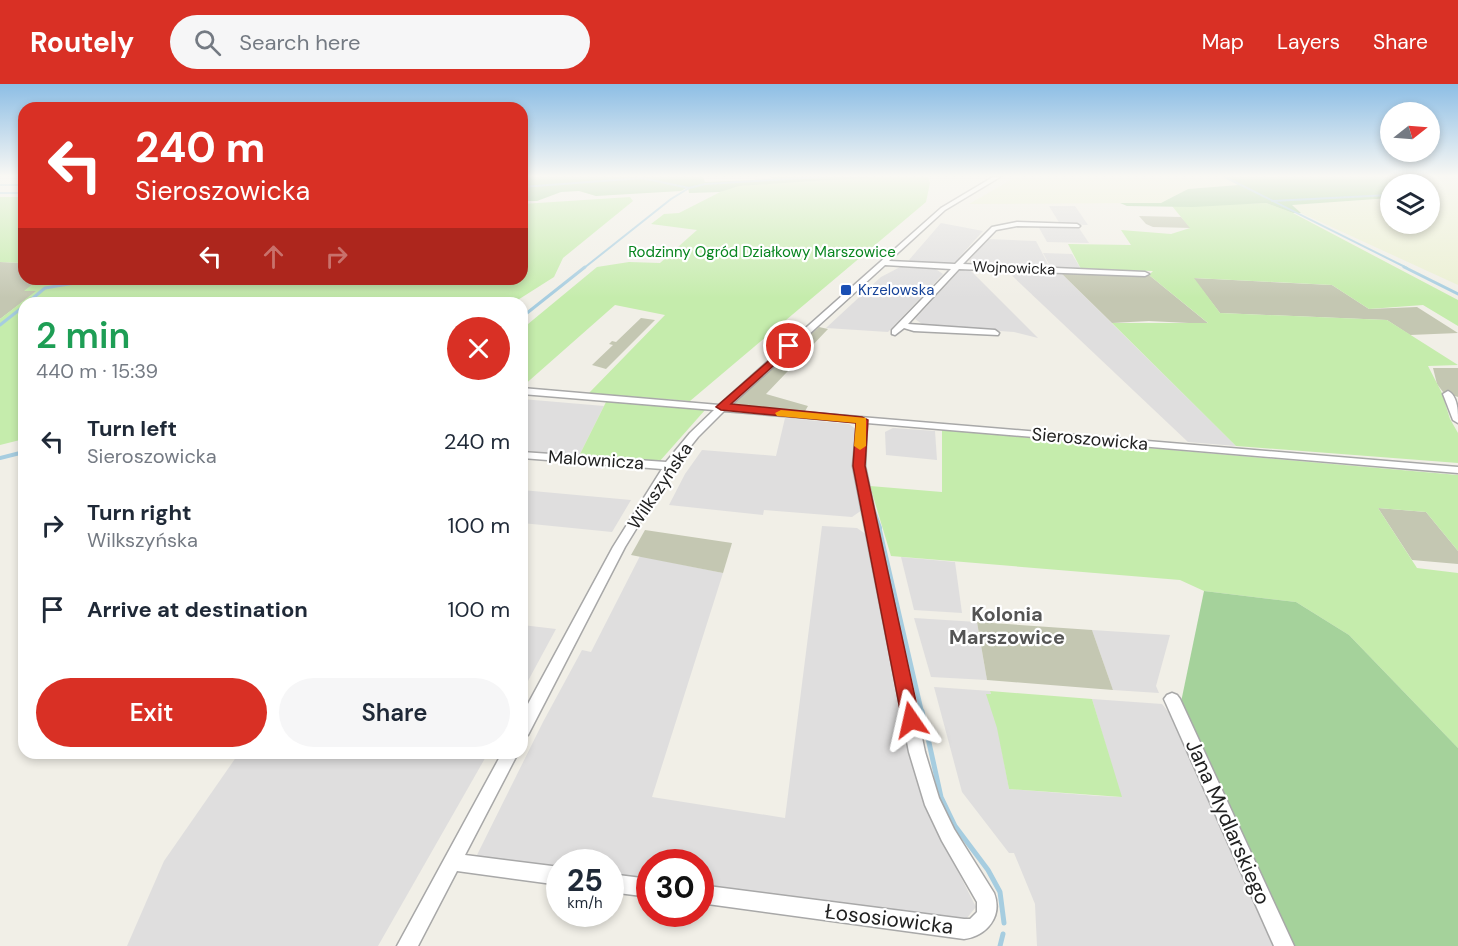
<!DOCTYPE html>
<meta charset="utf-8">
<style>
body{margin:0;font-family:"DM Sans",sans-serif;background:#f6f6f7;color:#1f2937;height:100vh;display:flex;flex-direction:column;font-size:22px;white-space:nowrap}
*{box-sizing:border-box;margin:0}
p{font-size:20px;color:#747a83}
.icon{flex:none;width:33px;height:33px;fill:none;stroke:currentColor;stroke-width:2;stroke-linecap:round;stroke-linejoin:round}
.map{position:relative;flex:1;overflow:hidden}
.panel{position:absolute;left:18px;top:213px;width:510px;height:462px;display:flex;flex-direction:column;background:#fff;border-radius:18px;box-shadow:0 3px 9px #0003}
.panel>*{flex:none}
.hud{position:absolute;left:18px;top:18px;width:510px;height:183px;border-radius:18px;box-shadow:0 3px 9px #0003;background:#d93025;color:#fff;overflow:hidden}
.needle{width:39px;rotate:73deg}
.tools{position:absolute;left:1380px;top:18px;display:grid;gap:12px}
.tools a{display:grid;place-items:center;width:60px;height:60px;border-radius:50%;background:#fff;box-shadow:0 3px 9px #0003;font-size:30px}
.speed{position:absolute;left:546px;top:765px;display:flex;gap:12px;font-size:30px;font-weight:700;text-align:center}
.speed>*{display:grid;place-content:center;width:78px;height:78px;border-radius:50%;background:#fff;box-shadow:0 3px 9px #0003;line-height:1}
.speed small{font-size:15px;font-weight:400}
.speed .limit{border:9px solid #d22;background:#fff;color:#111}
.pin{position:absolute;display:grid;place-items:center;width:51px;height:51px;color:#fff;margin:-26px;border:3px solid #fff;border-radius:50%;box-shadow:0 2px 6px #0007}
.me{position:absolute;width:66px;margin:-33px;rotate:349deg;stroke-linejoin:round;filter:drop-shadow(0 0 4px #0008)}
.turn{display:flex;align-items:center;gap:21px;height:126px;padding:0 18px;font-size:27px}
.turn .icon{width:78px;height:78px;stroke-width:2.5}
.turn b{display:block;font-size:42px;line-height:51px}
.lanes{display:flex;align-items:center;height:57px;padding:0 18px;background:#0003;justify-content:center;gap:30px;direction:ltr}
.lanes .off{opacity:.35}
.round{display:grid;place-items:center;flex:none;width:63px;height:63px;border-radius:32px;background:#f6f6f7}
.overview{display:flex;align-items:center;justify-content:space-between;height:102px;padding:0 18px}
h1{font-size:36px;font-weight:600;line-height:45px;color:#1e9e55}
.action{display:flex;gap:12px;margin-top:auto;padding:12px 18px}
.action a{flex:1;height:69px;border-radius:36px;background:#d93025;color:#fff;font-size:24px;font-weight:600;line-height:69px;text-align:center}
.action a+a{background:#f6f6f7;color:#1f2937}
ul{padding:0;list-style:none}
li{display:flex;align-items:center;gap:18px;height:84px;padding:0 18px}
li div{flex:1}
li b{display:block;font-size:22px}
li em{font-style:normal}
header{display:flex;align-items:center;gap:36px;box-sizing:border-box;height:84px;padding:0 30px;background:#d93025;color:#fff}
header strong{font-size:28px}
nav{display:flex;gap:33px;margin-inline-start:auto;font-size:21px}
.search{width:420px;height:54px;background:#f6f6f7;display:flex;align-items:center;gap:15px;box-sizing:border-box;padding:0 21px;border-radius:33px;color:#747a83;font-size:22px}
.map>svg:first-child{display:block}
.residential{fill:#dfdede}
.construction{fill:#c4c7b2}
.farmland{fill:#ebf0d2}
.grass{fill:#c5ecac}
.forest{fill:#a5d29b}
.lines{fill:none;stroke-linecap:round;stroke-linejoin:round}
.stream-far4{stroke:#a6cde0;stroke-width:2}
.stream-far3{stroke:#a6cde0;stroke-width:3}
.stream-far2{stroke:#a6cde0;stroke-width:4}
.stream-far1{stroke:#a6cde0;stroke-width:4.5}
.stream{stroke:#a6cde0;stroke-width:5}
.minor-casing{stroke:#a8a8a8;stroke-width:3}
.minor{fill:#fff;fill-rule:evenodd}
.route{fill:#d93025;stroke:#8d1f18;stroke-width:1.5}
.slow{fill:#f59e0b}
.transit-dot{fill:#1a4fb4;stroke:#fff;stroke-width:2}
.labels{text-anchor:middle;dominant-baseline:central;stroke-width:4.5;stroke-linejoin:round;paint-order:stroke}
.far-park-label{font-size:15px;fill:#08851f;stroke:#fff}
.far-street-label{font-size:15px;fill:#212121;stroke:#fff}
.far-transit-label{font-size:15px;fill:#164399;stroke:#fff;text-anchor:start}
.street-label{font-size:18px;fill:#212121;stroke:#fff}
.neighbourhood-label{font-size:20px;font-weight:bold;fill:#545454;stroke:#fff}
.near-street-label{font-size:21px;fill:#212121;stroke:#fff}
</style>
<header>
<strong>Routely</strong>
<div class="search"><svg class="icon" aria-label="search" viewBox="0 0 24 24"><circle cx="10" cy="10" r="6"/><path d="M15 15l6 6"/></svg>Search here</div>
<nav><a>Map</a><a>Layers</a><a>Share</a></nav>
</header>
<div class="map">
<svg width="1458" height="862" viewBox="0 0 1458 862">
<rect width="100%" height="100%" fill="#f1efe7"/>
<!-- residential -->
<g class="residential">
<polygon points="1049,122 1075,122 1088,141 1060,140"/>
<polygon points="941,139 983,147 955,178 945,180 914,179 909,176"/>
<polygon points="1038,142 1079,144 1089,159 1047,158"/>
<polygon points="987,155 1036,157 1050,184 979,182 969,177"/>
<polygon points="1043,169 1072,170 1081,185 1051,184"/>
<polygon points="900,183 934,184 943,190 888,248 826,244 881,193"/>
<polygon points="961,185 970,186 1038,254 1014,248 925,242 915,235"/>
<polygon points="1006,186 1059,187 1236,362 1188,358"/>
<polygon points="522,315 604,322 579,372 522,367"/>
<polygon points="785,334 849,340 857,346 862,426 852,433 764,426 763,431 669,421 685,390 702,366 776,372"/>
<polygon points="893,344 935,347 937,376 886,371 885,348"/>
<polygon points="522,406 631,416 612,448 522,439"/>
<polygon points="822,442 857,444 867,451 918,700 936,744 976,823 966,835 701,802 700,778 650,778 649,795 611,791 610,778 560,778 559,785 475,775 543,638 582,566 591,568 640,472 723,489 652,713 785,734"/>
<polygon points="901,473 955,478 962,529 914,526"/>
<polygon points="914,534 977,538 987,596 931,593"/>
<polygon points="522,541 556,545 522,608"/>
<polygon points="1092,546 1170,551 1156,602 1159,609 1113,606"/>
<polygon points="934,603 990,607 991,610 987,610 998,645 1009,705 1098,712 1121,713 1092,615 1162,620 1170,630 1278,862 1037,862 1035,820 1014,769 1009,769 962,708"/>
<polygon points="239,669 488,669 378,862 127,862 164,777"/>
</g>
<!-- construction -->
<g class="construction">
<polygon points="1139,132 1181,133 1191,144 1153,143 1146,140"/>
<polygon points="0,178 24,179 24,195 39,195 25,207 37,207 0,235"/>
<polygon points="1059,187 1149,191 1209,240 1149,237 1112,239"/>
<polygon points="1193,194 1332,201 1369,225 1417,223 1458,249 1410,251 1387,236 1220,229"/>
<polygon points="641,234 655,236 606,285 592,281 613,261 609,260 612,257 616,258"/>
<polygon points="819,243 828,245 766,310 808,322 804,329 730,321"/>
<polygon points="1433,284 1458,284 1458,313 1443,308 1437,300"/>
<polygon points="1378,424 1426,428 1458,467 1458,480 1412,476"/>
<polygon points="645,446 732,459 723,489 631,471"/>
<polygon points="977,538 1092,546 1113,606 987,596"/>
</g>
<!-- farmland -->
<g class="farmland">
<polygon points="1016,93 1223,93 1239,101 1188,105 1161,119 969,120"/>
<polygon points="1414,93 1458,93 1458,201 1301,129 1291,121 1390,114 1390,140 1430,140 1430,111 1437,110 1439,106"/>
</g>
<!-- grass -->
<g class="grass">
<polygon points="876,93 928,93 930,99 926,118 690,317 589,309 665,231 615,221 522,303 522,245 597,183 629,178 660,179 697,146 651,140 664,130 679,129 732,102"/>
<polygon points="0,113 24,113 24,179 0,178"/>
<polygon points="630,113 633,117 563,174 554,193 513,219 24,219 24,355 0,361 0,235 36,207 24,207 39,195 522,195 522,120"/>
<polygon points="1266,119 1293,129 1458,216 1458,242 1423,221 1369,225 1332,201 1194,194 1220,229 1387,236 1458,281 1428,282 1442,309 1450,335 1458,349 1458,379 1236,362 1112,239 1208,239 1149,191 1153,187 1081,185 1068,160 1131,161 1121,146 1171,150 1190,144 1172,122"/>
<polygon points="607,316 702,324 705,326 659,378 579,372"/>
<polygon points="942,346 1458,391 1458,467 1426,428 1378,424 1417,484 1458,489 1458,664 1349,551 1296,518 1204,507 1180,496 891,472 870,402 942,408"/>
<polygon points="990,607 1092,615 1122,713 1009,705 997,644 986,610 991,610"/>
</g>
<!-- forest -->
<g class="forest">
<polygon points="522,93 703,93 705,98 773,95 771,93 876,93 739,102 720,108 689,109 688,103 681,107 596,112 579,107 561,108 537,117 522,117"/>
<polygon points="1223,93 1414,93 1429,100 1390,100 1390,114 1292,121 1301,129 1293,129 1266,119 1193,123 1127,122 1120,119 1161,119 1188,105 1238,101"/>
<polygon points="1204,507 1296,518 1349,551 1458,664 1458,862 1290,862 1180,623"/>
</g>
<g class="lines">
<!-- stream-far4 -->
<g class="stream-far4">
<polyline points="1225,93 1407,184"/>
<polyline points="1406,93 1420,100"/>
<polyline points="0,101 24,101"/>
<polyline points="522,103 642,94 689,104 705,100 820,93"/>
<polyline points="1430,105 1433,107 1430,107"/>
<polyline points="0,109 24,109"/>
<polyline points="1272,117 1390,111"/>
<polyline points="584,184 671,115 689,104"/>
</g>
<!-- stream-far3 -->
<g class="stream-far3">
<polyline points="1404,183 1458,210"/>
<polyline points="27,219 45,204 98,195"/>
<polyline points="522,233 585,183"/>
<polyline points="0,241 24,222"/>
</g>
<!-- stream-far2 -->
<g class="stream-far2">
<polyline points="0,374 24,368"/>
<polyline points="874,427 880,444"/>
</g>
<!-- stream-far1 -->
<polyline class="stream-far1" points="879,443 922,629"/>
<!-- stream -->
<g class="stream">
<polyline points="922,627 941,713 955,742 988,786 1000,808 1004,839"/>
<polyline points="1000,862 1003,850"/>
</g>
<!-- minor casing -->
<g class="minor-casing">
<g id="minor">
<path d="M993 93H1000L945 126 889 177 955 180 992 143 1017 138 1077 140 1080 142 1079 143 1017 142 996 146 963 180 1145 188 1149 190 1145 192 959 185 908 240 995 246 999 249 998 251 914 247 904 244 895 251 892 250V246L951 185 885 181 730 322 1458 383V389L867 339 865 382 925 668 939 714 954 745 994 809C1003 832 987 852 964 855L700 819V801L964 835H970L977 828V818L942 757 925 721 909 668 853 382 857 338 724 327 698 353 674 383 625 463 528 651 522 653V631L613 463 662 385 522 374V368L666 378 690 349 714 326 522 310V304L719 321 941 124Z"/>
<path d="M1448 307C1458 312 1458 328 1458 339L1453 336 1443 310Z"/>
<polygon points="1172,609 1177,611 1180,615 1294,862 1274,862 1164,615 1167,611"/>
<polygon points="502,669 518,669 465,771 560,783 560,801 457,787 418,862 397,862"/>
<polygon points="610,790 650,795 650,813 610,808"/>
</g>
</g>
<!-- minor -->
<use href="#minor" class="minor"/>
</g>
<!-- sky -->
<linearGradient id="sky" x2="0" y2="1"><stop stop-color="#8dbee5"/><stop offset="0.43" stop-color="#f9f8f4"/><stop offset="1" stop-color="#f9f8f4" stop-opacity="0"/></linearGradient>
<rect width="1458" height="214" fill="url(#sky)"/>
<!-- route -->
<polygon class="route" points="789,259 792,260 792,265 731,320 862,333 868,336 865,382 920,636 917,641 911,643 905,641 902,636 853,382 856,339 721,326 716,323"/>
<!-- slow -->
<polygon class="slow" points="781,326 866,334 866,362 860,366 854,362 856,339 777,332 775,329"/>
<!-- markers -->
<rect class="transit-dot" x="840" y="200" width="12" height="12" rx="3"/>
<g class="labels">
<!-- far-park labels -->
<g class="far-park-label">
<text x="762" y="168">Rodzinny Ogród Działkowy Marszowice</text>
</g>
<!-- far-street labels -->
<g class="far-street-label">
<text transform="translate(1014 184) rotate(2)">Wojnowicka</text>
</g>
<!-- far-transit labels -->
<g class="far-transit-label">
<text x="858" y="206">Krzelowska</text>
</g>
<!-- street labels -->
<g class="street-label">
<text transform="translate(1090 355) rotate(5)">Sieroszowicka</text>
<text transform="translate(596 376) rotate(4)">Malownicza</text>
<text transform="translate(660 402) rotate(-56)">Wilkszyńska</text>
</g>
<!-- neighbourhood labels -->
<g class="neighbourhood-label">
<text x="1007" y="530">Kolonia<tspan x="1007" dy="23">Marszowice</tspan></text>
</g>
<!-- near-street labels -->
<g class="near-street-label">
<text transform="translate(1228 738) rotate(66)">Jana Mydlarskiego</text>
<text transform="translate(889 835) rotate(7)">Łososiowicka</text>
</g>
</g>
</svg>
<div class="tools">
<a><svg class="needle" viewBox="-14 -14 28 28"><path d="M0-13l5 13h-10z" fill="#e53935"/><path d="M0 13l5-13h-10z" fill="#747a83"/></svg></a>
<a><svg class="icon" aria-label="layers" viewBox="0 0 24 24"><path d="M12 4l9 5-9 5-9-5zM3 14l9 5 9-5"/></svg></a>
</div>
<div class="speed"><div>25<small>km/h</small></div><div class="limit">30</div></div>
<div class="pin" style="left:789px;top:262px;background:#d93025"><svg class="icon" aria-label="arrive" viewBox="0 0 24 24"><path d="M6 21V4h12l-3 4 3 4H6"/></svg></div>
<svg class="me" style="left:911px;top:636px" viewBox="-20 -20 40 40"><path d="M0-17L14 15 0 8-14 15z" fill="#d93025" stroke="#fff" stroke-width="4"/></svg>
<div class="hud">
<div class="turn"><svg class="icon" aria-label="left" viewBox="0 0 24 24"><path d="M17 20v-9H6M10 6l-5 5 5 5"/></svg><div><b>240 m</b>Sieroszowicka</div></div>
<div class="lanes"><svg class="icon" aria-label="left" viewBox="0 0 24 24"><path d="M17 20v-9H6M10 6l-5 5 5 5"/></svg><svg class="icon off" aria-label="ahead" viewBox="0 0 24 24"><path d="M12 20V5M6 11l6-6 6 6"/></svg><svg class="icon off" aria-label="right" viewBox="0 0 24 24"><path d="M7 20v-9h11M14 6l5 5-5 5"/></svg></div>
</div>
<section class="panel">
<div class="overview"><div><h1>2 min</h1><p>440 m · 15:39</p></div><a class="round" style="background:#d93025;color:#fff"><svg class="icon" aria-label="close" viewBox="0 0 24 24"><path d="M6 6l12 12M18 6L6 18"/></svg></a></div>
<ul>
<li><svg class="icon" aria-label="left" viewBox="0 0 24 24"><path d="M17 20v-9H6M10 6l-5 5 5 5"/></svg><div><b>Turn left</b><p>Sieroszowicka</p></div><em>240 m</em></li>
<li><svg class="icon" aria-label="right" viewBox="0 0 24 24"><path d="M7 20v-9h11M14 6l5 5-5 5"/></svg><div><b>Turn right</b><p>Wilkszyńska</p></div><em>100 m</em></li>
<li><svg class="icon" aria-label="arrive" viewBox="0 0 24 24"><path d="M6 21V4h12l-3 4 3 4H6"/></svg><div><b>Arrive at destination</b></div><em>100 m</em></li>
</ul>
<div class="action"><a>Exit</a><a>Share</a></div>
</section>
</div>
